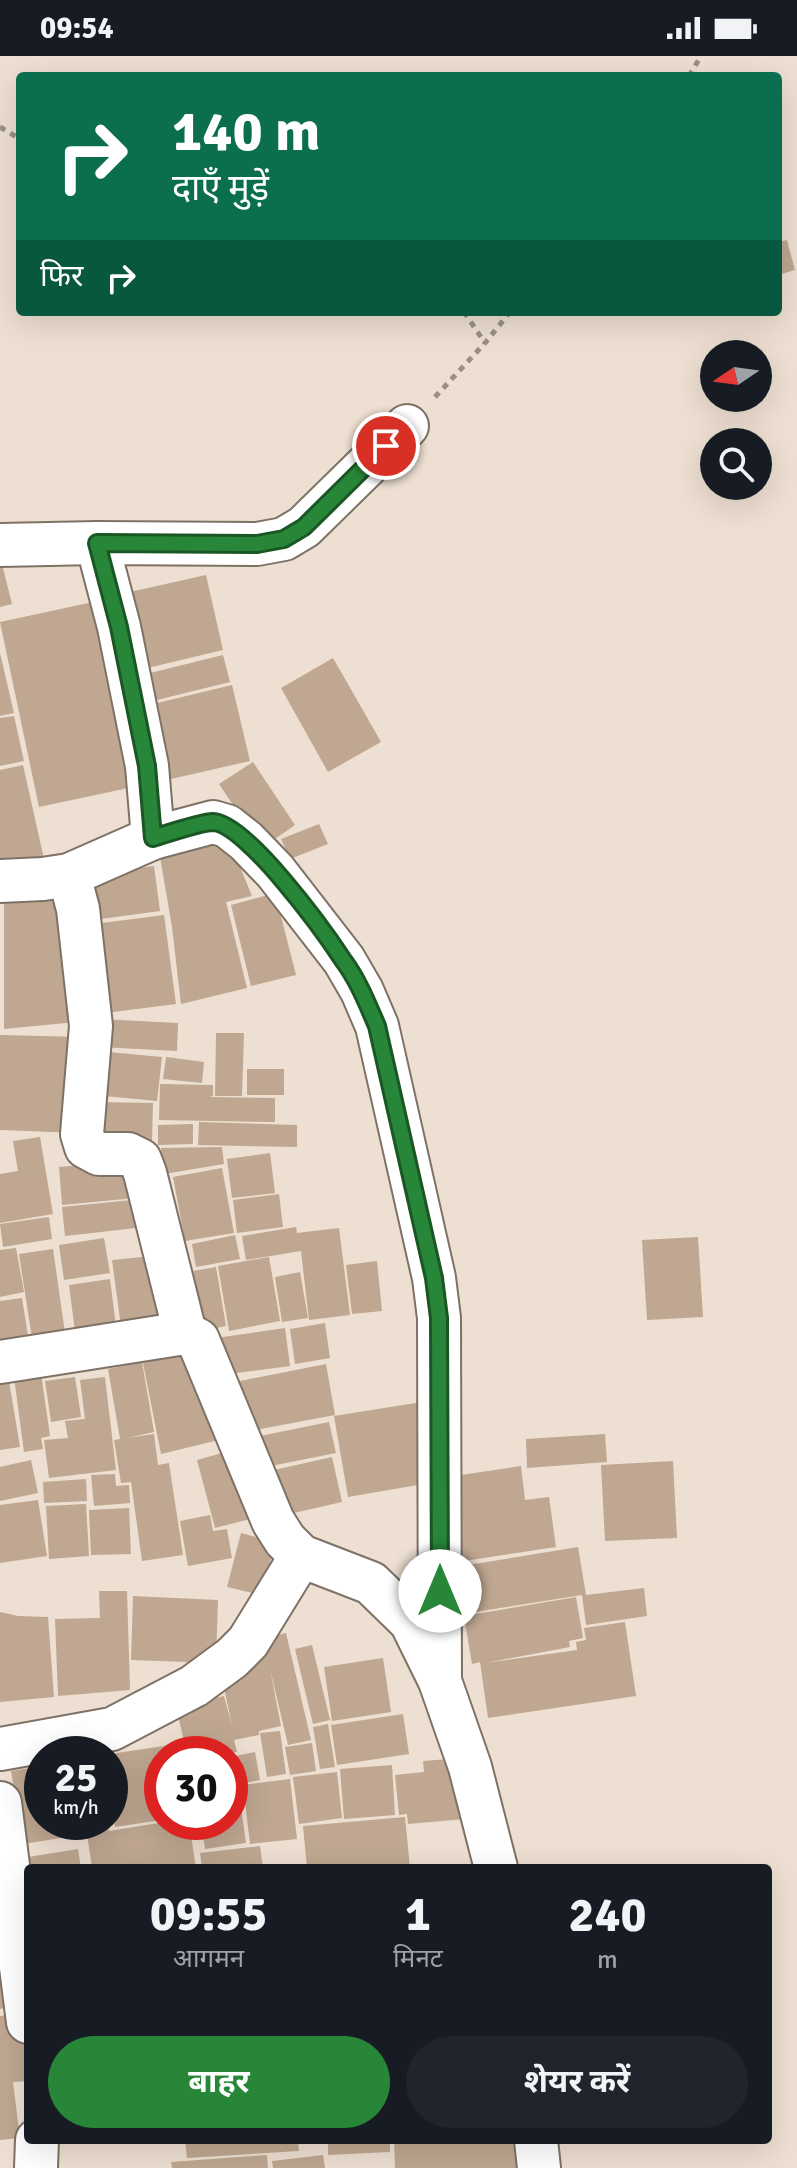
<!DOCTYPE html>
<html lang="hi">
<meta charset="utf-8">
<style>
body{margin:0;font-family:Signika,"Noto Sans Devanagari",sans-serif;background:#20242c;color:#f1f3f6;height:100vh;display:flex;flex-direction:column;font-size:30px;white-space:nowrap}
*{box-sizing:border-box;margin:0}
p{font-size:26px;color:#9ea1a6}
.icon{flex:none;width:44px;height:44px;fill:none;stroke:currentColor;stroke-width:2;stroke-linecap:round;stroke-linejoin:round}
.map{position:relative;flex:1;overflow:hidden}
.side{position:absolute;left:24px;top:1808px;width:748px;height:280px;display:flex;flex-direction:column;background:#171b24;border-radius:8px;box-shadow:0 8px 32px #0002}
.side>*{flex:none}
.banner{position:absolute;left:16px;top:16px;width:766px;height:244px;border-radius:8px;box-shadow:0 8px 32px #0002;background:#0b6e4f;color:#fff;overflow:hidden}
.needle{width:52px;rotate:257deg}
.controls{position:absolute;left:700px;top:284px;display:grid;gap:16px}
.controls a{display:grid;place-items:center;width:72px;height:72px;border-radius:50%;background:#171b24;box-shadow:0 8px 32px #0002;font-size:40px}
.speed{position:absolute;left:24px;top:1680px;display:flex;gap:16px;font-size:40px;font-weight:700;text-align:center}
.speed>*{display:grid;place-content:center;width:104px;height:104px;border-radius:50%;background:#171b24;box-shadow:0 8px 32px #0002;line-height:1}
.speed small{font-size:20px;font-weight:400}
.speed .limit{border:12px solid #d22;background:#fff;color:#111}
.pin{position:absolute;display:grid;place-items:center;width:68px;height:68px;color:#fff;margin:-34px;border:4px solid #fff;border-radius:50%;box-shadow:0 2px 8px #0007}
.me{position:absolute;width:88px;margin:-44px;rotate:0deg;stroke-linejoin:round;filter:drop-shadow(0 0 6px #0008)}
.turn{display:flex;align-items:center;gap:28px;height:168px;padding:0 24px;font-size:36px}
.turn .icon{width:104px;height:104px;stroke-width:2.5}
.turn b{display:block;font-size:56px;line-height:68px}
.then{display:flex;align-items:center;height:76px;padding:0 24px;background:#0003;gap:16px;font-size:30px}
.eta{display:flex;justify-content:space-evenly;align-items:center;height:136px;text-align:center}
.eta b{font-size:48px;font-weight:700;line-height:56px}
.primary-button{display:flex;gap:16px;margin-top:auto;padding:16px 24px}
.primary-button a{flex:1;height:92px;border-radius:48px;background:#288638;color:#fff;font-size:32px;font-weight:700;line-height:92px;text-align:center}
.primary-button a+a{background:#20242c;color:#f1f3f6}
.status{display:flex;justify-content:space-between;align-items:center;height:56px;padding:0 40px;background:#171b24;direction:ltr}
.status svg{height:22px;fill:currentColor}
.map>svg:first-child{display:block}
.building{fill:#bfa791}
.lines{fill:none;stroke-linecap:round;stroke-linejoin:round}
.minor-casing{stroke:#7e7165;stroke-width:46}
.path{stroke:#998f85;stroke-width:5;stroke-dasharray:6 6;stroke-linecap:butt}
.minor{stroke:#fff;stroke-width:42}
.route-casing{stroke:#1a5724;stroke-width:20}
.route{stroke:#288638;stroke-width:14}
</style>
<div class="status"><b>09:54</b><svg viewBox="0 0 49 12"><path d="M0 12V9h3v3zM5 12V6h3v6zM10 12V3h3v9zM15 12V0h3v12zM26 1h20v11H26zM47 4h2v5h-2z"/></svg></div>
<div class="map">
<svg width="797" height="2112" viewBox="0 0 797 2112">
<rect width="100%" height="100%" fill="#eddfd1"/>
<!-- building -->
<g class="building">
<polygon points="787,184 795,214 778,219 778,186"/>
<polygon points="0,500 12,548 0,551"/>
<polygon points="206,519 223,594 139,614 121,538"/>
<polygon points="93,546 133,731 39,751 0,566"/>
<polygon points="0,597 14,657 0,660"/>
<polygon points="223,599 230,626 149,646 142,619"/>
<polygon points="333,602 381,686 328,716 281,632"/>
<polygon points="232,629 250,705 171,723 153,648"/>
<polygon points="14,660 24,705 0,710 0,662"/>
<polygon points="253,706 295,769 262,792 219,728"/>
<polygon points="23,709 44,803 0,813 0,714"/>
<polygon points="319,768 328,788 290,803 281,783"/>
<polygon points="228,782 252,840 226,846 247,932 181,948 172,871 160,801"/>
<polygon points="154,810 160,855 94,864 88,819"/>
<polygon points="275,837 296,919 251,930 231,849"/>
<polygon points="68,839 76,966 4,973 4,845"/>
<polygon points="164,859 176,948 105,957 94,868"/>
<polygon points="100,963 178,967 177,995 99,991"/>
<polygon points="216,977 244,977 242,1040 215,1040"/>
<polygon points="0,979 80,981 78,1077 0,1074"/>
<polygon points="98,995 162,1001 157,1045 94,1039"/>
<polygon points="166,1001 204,1006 202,1027 163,1023"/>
<rect x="247" y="1013" width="37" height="26"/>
<polygon points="160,1028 213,1029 213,1040 209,1041 275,1042 275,1066 159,1064"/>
<polygon points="96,1046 153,1047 152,1086 95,1085"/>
<polygon points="199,1066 297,1069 297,1091 198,1089"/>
<polygon points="193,1068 193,1088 158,1089 158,1069"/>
<polygon points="40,1081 53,1158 0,1167 0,1118 18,1115 13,1085"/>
<polygon points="222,1091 224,1108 164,1118 161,1092"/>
<polygon points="270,1097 275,1137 232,1142 227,1103"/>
<polygon points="132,1105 135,1142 62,1149 59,1111"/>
<polygon points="222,1112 234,1177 185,1185 173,1121"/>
<polygon points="279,1138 283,1171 237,1177 233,1144"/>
<polygon points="132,1144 136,1172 65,1180 62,1151"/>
<polygon points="49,1161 52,1183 3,1191 0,1168"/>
<polygon points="296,1171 297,1177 339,1172 350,1259 309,1264 301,1195 246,1204 242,1180"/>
<polygon points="235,1179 240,1203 196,1211 192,1188"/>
<polygon points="698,1181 703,1261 647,1264 642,1184"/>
<polygon points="104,1182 110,1217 64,1224 59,1189"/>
<polygon points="16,1192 24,1236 0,1241 0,1194"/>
<polygon points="53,1193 66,1284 33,1289 19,1198"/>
<polygon points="163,1199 178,1269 122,1278 112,1204"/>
<polygon points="269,1201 280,1265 229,1275 218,1210"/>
<polygon points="377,1205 382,1255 352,1258 346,1209"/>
<polygon points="216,1211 226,1270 202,1275 193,1215"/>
<polygon points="300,1216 308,1262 282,1266 275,1221"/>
<polygon points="110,1223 117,1278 76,1283 69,1229"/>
<polygon points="22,1242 29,1286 0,1291 0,1245"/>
<polygon points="325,1267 330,1302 295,1308 290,1273"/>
<polygon points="285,1272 290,1310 221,1319 216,1282"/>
<polygon points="192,1295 223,1383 161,1398 143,1307"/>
<polygon points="142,1306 154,1376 127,1382 154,1378 158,1409 169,1407 183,1499 142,1505 131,1426 121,1427 114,1384 120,1383 108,1313"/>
<polygon points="326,1308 335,1359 250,1375 240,1325"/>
<polygon points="41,1317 50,1380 41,1382 43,1393 24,1396 14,1321"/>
<polygon points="75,1321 81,1361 51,1366 45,1325"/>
<polygon points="105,1321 116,1414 49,1422 44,1384 68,1382 65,1365 85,1363 80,1324"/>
<polygon points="9,1325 20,1391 0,1394 0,1327"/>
<polygon points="422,1346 435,1426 348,1441 334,1360"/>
<polygon points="329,1366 336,1397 266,1411 260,1380"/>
<polygon points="605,1378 607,1406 527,1412 526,1383"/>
<polygon points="240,1392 258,1461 215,1472 197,1404"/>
<polygon points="332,1401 342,1446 285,1459 274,1414"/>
<polygon points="31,1404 38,1437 0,1445 0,1411"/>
<polygon points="673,1405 677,1482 605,1485 601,1409"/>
<polygon points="521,1410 525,1444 549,1441 556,1491 451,1507 447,1421"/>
<polygon points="115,1418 116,1430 129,1429 130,1447 94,1450 91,1419"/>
<polygon points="86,1423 87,1445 44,1447 43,1426"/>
<polygon points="38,1444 47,1500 0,1507 0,1449"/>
<polygon points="86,1448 89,1500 49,1503 46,1450"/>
<polygon points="129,1452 131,1498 91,1499 89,1454"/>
<polygon points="210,1459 213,1475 227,1473 232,1502 188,1510 180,1465"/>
<polygon points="241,1477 275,1486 262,1539 227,1531"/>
<polygon points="578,1491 586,1539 644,1532 647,1560 586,1569 582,1539 469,1557 462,1510"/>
<polygon points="99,1535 127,1535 130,1634 58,1640 55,1563 100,1562"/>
<polygon points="133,1540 218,1544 216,1607 131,1604"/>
<polygon points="576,1541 583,1582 569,1585 570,1591 485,1607 577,1594 576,1586 586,1584 584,1572 625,1566 636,1640 488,1662 480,1606 472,1608 464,1560"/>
<polygon points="0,1556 18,1560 48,1561 54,1641 0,1646"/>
<polygon points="286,1577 311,1684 288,1689 270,1613 281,1670 259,1675 259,1679 234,1684 237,1696 187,1698 176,1651 224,1640 232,1670 221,1617 263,1582"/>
<polygon points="312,1589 330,1664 313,1668 295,1593"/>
<polygon points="383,1602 391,1656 332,1665 324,1611"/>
<polygon points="403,1658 409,1698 337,1709 331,1669"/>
<polygon points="328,1668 335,1711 320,1713 313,1671"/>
<polygon points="280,1675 286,1718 267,1721 260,1677"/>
<polygon points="184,1687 185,1698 162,1698 162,1764 115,1771 110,1740 110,1698"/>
<polygon points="312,1687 316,1715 290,1719 285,1691"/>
<polygon points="255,1696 260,1724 230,1730 230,1701"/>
<polygon points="449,1703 465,1763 408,1768 407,1758 399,1759 395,1719 424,1716 423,1705"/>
<polygon points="392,1709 395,1759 344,1763 340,1713"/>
<polygon points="42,1710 42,1766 107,1766 109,1775 165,1766 189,1766 196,1812 92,1812 87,1778 23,1788 11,1715"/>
<polygon points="337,1716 342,1762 299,1768 293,1721"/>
<polygon points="290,1723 297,1783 250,1788 243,1729"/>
<polygon points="238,1731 246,1787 205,1793 201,1766 230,1766 230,1732"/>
<polygon points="405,1761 410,1812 307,1812 303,1770"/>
<polygon points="260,1790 263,1811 202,1812 200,1797"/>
<polygon points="78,1793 81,1812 28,1812 22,1802"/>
<polygon points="0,1893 17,1950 0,1953"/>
<polygon points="22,1957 28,2004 28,2025 13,2026 20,2082 0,2084 0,1960"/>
<polygon points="185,2084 298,2084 299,2095 187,2102"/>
<polygon points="328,2084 390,2084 390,2096 328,2099"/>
<polygon points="394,2084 521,2084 521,2112 395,2112"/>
<polygon points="267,2099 268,2112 172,2112 171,2106"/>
<polygon points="323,2099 325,2112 273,2112 272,2105"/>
</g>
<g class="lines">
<!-- minor casing -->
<g class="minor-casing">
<g id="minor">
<polyline points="97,487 119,571 147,710 153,782"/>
<polyline points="0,489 97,487 257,488 284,483 304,471 407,370"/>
<polyline points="69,819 78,853 91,970 82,1078 86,1091 99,1098 128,1098 140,1104 145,1117 185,1277"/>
<polyline points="0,825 43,823 69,819 153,782 213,766 227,770 246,785 275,815 344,904 362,935 377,970 434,1222 439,1262 440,1625"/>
<polyline points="0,1306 185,1277 198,1284 273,1465 285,1484 301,1500 371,1527 411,1566 440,1625 470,1711 496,1812"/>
<polyline points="0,1693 112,1673 194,1630 232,1602 248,1586 301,1500"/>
<polyline points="0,1747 28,1966"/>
<polyline points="536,2084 539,2112"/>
<polyline points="36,2112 37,2084"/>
</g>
</g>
<!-- path -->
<g class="path">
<polyline points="689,20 701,0"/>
<polyline points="0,71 20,83"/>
<polyline points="464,256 485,287"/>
<polyline points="435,341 485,287 510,256"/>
</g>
<!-- minor -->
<use href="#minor" class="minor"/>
</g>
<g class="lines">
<!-- route casing -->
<g class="route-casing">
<path id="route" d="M386 390 304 471 284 483 257 488 97 487 119 571 147 710 153 782C166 778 201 766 213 766 246 767 324 875 343 904 358 924 367 947 377 970L434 1222 439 1262 440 1535"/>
</g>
<!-- route -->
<use href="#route" class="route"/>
</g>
</svg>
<div class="controls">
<a><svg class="needle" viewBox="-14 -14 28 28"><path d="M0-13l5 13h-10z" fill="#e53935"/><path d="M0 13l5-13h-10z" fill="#9ea1a6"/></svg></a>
<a><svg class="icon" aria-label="search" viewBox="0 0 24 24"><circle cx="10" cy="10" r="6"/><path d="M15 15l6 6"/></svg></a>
</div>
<div class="speed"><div>25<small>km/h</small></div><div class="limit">30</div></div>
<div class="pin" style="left:386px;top:390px;background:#d93025"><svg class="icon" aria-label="arrive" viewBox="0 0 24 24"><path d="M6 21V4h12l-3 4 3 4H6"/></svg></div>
<svg class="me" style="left:440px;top:1535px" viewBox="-20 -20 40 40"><circle r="19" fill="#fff"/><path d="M0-13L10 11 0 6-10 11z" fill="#288638"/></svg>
<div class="banner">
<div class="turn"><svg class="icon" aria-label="right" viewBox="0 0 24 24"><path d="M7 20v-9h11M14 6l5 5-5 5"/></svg><div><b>140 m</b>दाएँ मुड़ें</div></div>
<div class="then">फिर<svg class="icon" aria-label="right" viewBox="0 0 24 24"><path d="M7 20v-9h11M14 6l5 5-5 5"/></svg></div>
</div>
<section class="side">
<div class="eta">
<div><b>09:55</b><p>आगमन</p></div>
<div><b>1</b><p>मिनट</p></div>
<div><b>240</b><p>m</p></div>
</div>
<div class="primary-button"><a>बाहर</a><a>शेयर करें</a></div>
</section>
</div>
